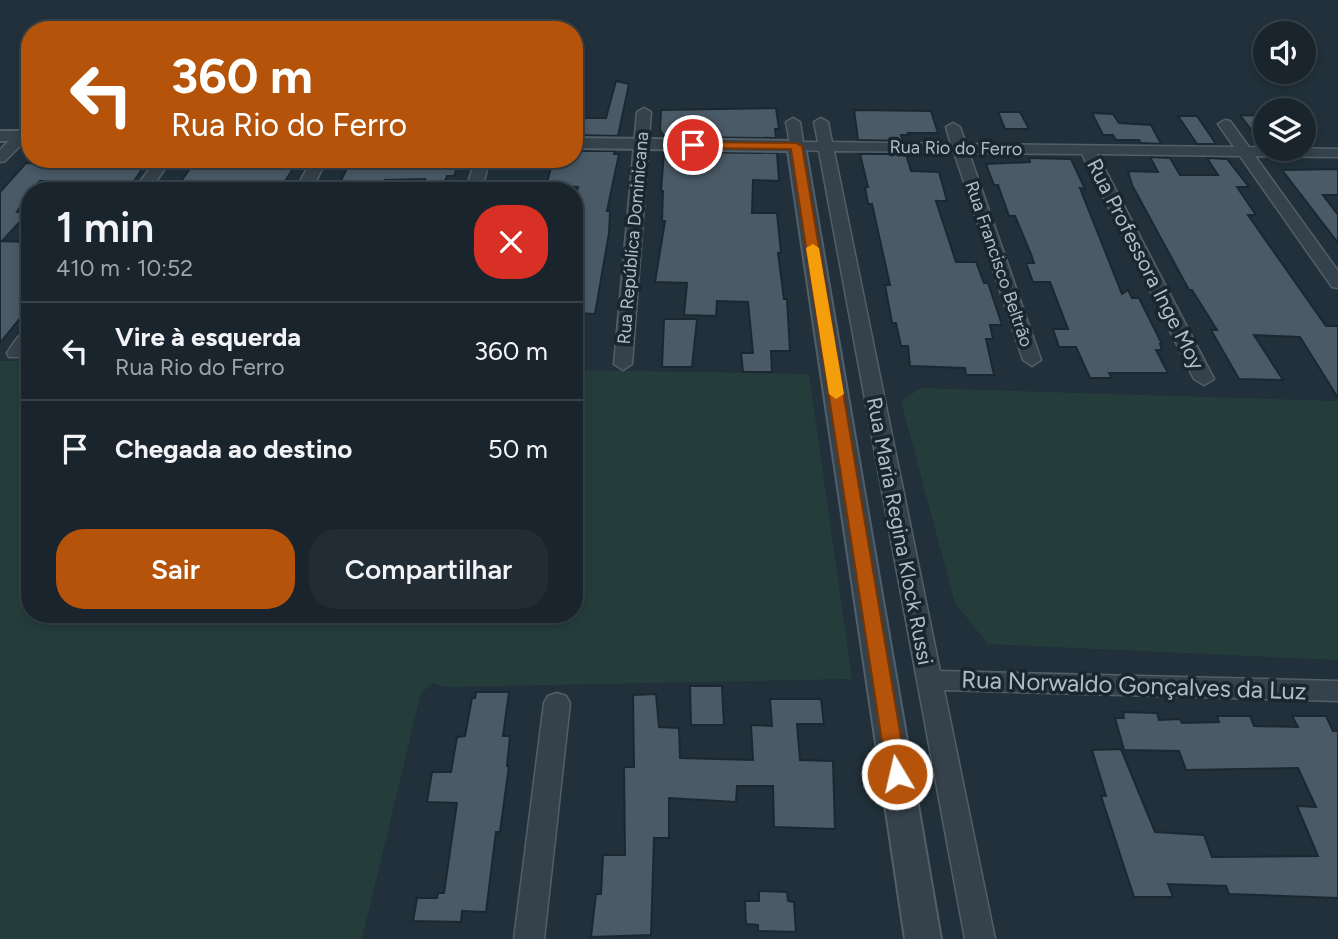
<!DOCTYPE html>
<html lang="pt">
<meta charset="utf-8">
<style>
body{margin:0;font-family:Figtree,sans-serif;background:#222c34;color:#f1f3f6;height:100vh;display:flex;flex-direction:column;font-size:26px;white-space:nowrap}
*{box-sizing:border-box;margin:0}
p{font-size:23px;color:#9fa4a9}
.icon{flex:none;width:38px;height:38px;fill:none;stroke:currentColor;stroke-width:2;stroke-linecap:round;stroke-linejoin:round}
.map{position:relative;flex:1;overflow:hidden}
.sheet{position:absolute;left:21px;top:182px;width:562px;height:441px;display:flex;flex-direction:column;background:#19242c;border-radius:28px;box-shadow:0 4px 10px #0003,0 0 0 2px #374148}
.sheet>*{flex:none}
.guide{position:absolute;left:21px;top:21px;width:562px;height:147px;border-radius:28px;box-shadow:0 4px 10px #0003,0 0 0 2px #374148;background:#b45309;color:#fff;overflow:hidden}
.buttons{position:absolute;left:1253px;top:21px;display:grid;gap:14px}
.buttons a{display:grid;place-items:center;width:63px;height:63px;border-radius:50%;background:#19242c;box-shadow:0 4px 10px #0003,0 0 0 2px #374148;font-size:35px}
.pin{position:absolute;display:grid;place-items:center;width:60px;height:60px;color:#fff;margin:-30px;border:4px solid #fff;border-radius:50%;box-shadow:0 2px 7px #0007}
.me{position:absolute;width:77px;margin:-38px;rotate:351deg;stroke-linejoin:round;filter:drop-shadow(0 0 5px #0008)}
.turn{display:flex;align-items:center;gap:24px;height:147px;padding:0 35px;font-size:32px}
.turn .icon{width:91px;height:91px;stroke-width:2.5}
.turn b{display:block;font-size:49px;line-height:60px}
.round{display:grid;place-items:center;flex:none;width:74px;height:74px;border-radius:28px;background:#222c34}
.headline{display:flex;align-items:center;justify-content:space-between;height:119px;padding:0 35px}
h1{font-size:42px;font-weight:600;line-height:52px}
.cta{display:flex;gap:14px;margin-top:auto;padding:14px 35px}
.cta a{flex:1;height:80px;border-radius:28px;background:#b45309;color:#fff;font-size:28px;font-weight:600;line-height:80px;text-align:center}
.cta a+a{background:#222c34;color:#f1f3f6}
ul{padding:0;list-style:none}
li{display:flex;align-items:center;gap:21px;height:98px;padding:0 35px;border-top:2px solid #374148}
li div{flex:1}
li b{display:block;font-size:26px}
li em{font-style:normal}
.map>svg:first-child{display:block}
.green{fill:#243d3b}
.building{fill:#4a5a66;stroke:#1c2831;stroke-width:2}
.lines{fill:none;stroke-linecap:round;stroke-linejoin:round}
.minor-casing{stroke:#535f68;stroke-width:3}
.tertiary-casing{stroke:#535f68;stroke-width:4}
.minor{fill:#35414b;fill-rule:evenodd}
.tertiary{fill:#35414b;fill-rule:evenodd}
.route{fill:#b45309;stroke:#753606;stroke-width:2}
.slow{fill:#f59e0b}
.labels{text-anchor:middle;dominant-baseline:central;stroke-width:7;stroke-linejoin:round;paint-order:stroke}
.far-street-label{font-size:18px;fill:#b0bcc7;stroke:#1a262f}
.street-label{font-size:21px;fill:#b0bcc7;stroke:#1a262f}
.near-street-label{font-size:24px;fill:#b0bcc7;stroke:#1a262f}
</style>
<div class="map">
<svg width="1338" height="939" viewBox="0 0 1338 939">
<rect width="100%" height="100%" fill="#21303a"/>
<!-- green -->
<g class="green">
<polygon points="0,361 30,361 30,614 574,614 574,370 809,374 852,679 445,687 433,683 421,693 362,939 0,939"/>
<polygon points="921,388 1338,401 1338,660 988,644 955,603 901,401"/>
</g>
<!-- building -->
<g class="building">
<polygon points="616,81 629,84 618,136 574,135 574,118 606,118"/>
<polygon points="776,108 779,129 775,129 776,138 665,137 660,130 661,110"/>
<polygon points="854,110 931,111 938,133 908,133 909,135 901,135 903,141 858,140"/>
<polygon points="998,112 1020,112 1029,129 1005,129"/>
<polygon points="1092,113 1113,114 1119,123 1151,125 1161,144 1141,143 1139,140 1116,140 1113,135 1103,135"/>
<polygon points="1240,115 1265,116 1265,145 1263,145"/>
<polygon points="1178,116 1197,116 1216,144 1197,144"/>
<polygon points="574,151 615,151 614,154 619,154 607,211 610,211 609,233 595,314 574,313 574,252 577,252 583,220 574,219 574,203 578,187 546,186 551,168 562,168 564,159 574,159"/>
<polygon points="664,152 777,153 779,181 753,180 752,213 777,213 781,253 778,253 784,299 787,299 790,351 771,351 772,372 743,372 741,353 753,353 748,302 717,301 716,316 684,315 687,283 655,282 665,221 662,221 663,191 661,191"/>
<polygon points="860,154 906,154 911,171 939,172 947,201 936,201 956,262 976,262 984,283 988,283 1002,325 990,325 993,339 986,339 994,375 966,375 965,368 910,366 908,346 901,346 896,323 892,323 885,285 890,285 872,204 868,204 865,187 868,187"/>
<polygon points="1150,157 1170,158 1180,175 1218,175 1207,158 1227,159 1249,187 1237,187 1256,215 1248,215 1326,326 1338,326 1338,398 1300,337 1254,335 1283,380 1239,379 1211,330 1217,330 1192,290 1189,290 1132,185 1128,171 1158,172"/>
<polygon points="1029,158 1071,159 1085,189 1080,188 1122,294 1128,290 1132,298 1139,298 1162,344 1160,344 1162,350 1156,350 1168,373 1109,373 1112,378 1090,378 1076,347 1059,347 1053,329 1068,329 1050,282 1033,282 1026,263 1034,263 1031,254 1015,216 1009,216 998,185 994,185 986,164 1030,162"/>
<polygon points="149,159 132,184 122,184 117,191 79,191 86,181 40,181 30,191 17,212 29,212 2,241 30,242 30,306 0,343 0,192 26,163 87,164 90,160"/>
<polygon points="197,159 299,159 279,191 174,191"/>
<polygon points="352,159 460,159 454,176 447,176 444,184 424,184 425,179 385,180 380,191 350,191 351,188 337,188"/>
<polygon points="1338,169 1338,195 1323,195 1338,215 1338,243 1282,170"/>
<polygon points="664,319 697,319 692,367 662,367"/>
<polygon points="690,686 722,686 724,725 691,725"/>
<polygon points="476,692 509,692 503,736 510,736 507,766 509,766 500,832 496,832 486,912 462,911 461,922 413,921 417,898 437,898 438,893 444,893 457,803 427,802 432,772 451,772 457,737 465,736 472,698 475,698"/>
<polygon points="656,694 659,727 679,728 680,758 753,760 751,725 772,726 770,699 821,699 824,724 797,724 800,760 833,761 835,829 774,827 773,786 737,786 736,802 669,798 669,838 654,838 651,935 591,937 596,894 601,894 603,855 625,855 624,767 634,767 633,695"/>
<polygon points="1123,712 1157,713 1159,720 1180,719 1182,723 1219,722 1217,716 1250,716 1254,726 1298,727 1292,716 1326,716 1333,731 1338,731 1338,898 1229,894 1226,886 1168,884 1173,897 1134,897 1101,796 1106,796 1092,750 1121,749 1155,832 1204,835 1212,857 1318,856 1297,806 1316,807 1298,768 1186,770 1179,751 1124,750 1115,718 1124,718"/>
<polygon points="759,891 787,892 788,901 794,902 796,932 758,931 758,925 746,924 745,901 759,901"/>
</g>
<g class="lines">
<!-- minor casing -->
<g class="minor-casing">
<g id="minor">
<polygon points="644,108 651,112 632,364 623,370 614,364 637,112"/>
<polygon points="793,118 800,122 803,142 818,142 814,122 821,118 828,122 832,142 951,144 946,127 953,123 960,127 966,144 1234,147 1218,124 1225,120 1230,121 1249,147 1338,149 1338,157 1255,156 1338,271 1338,288 1332,287 1240,156 1097,154 1214,379 1204,385 1194,379 1082,154 969,153 1041,360 1032,366 1023,360 954,152 834,151 940,671 1338,681 1338,701 944,690 995,939 965,939 819,151 791,149 786,122"/>
<polygon points="30,123 30,136 5,161 0,162 0,150 25,124"/>
<polygon points="157,159 172,159 149,191 133,191"/>
<polygon points="312,159 327,159 311,191 295,191"/>
<polygon points="476,159 490,159 481,191 465,191"/>
<path d="M30 330V348L23 357H9L7 353C13 344 19 332 30 330Z"/>
<polygon points="557,693 566,696 570,703 544,939 514,939 544,703 548,696"/>
</g>
</g>
<!-- tertiary casing -->
<g class="tertiary-casing">
<g id="tertiary">
<rect x="0" y="131" width="30" height="10"/>
<polygon points="574,138 796,141 805,146 941,939 905,939 788,151 574,148"/>
</g>
</g>
<!-- minor -->
<use href="#minor" class="minor"/>
<!-- tertiary -->
<use href="#tertiary" class="tertiary"/>
</g>
<!-- route -->
<polygon class="route" points="689,142 796,143 802,146 907,774 904,780 897,782 890,780 887,774 791,149 693,148 687,145"/>
<!-- slow -->
<polygon class="slow" points="813,244 819,248 844,394 836,399 829,394 806,248"/>
<g class="labels">
<!-- far-street labels -->
<g class="far-street-label">
<text transform="translate(956 148) rotate(1)">Rua Rio do Ferro</text>
<text transform="translate(633 238) rotate(-85)">Rua República Dominicana</text>
<text transform="translate(999 264) rotate(71)">Rua Francisco Beltrão</text>
</g>
<!-- street labels -->
<g class="street-label">
<text transform="translate(1146 264) rotate(63)">Rua Professora Inge Moy</text>
<text transform="translate(900 531) rotate(79)">Rua Maria Regina Klock Russi</text>
</g>
<!-- near-street labels -->
<g class="near-street-label">
<text transform="translate(1134 685) rotate(2)">Rua Norwaldo Gonçalves da Luz</text>
</g>
</g>
</svg>
<div class="buttons">
<a><svg class="icon" aria-label="sound" viewBox="0 0 24 24"><path d="M4 9h4l5-4v14l-5-4H4zM17 9q2 3 0 6"/></svg></a>
<a><svg class="icon" aria-label="layers" viewBox="0 0 24 24"><path d="M12 4l9 5-9 5-9-5zM3 14l9 5 9-5"/></svg></a>
</div>
<div class="pin" style="left:693px;top:145px;background:#d93025"><svg class="icon" aria-label="arrive" viewBox="0 0 24 24"><path d="M6 21V4h12l-3 4 3 4H6"/></svg></div>
<svg class="me" style="left:897px;top:774px" viewBox="-20 -20 40 40"><circle r="17" fill="#b45309" stroke="#fff" stroke-width="3"/><path d="M0-11L8 9 0 5-8 9z" fill="#fff"/></svg>
<div class="guide">
<div class="turn"><svg class="icon" aria-label="left" viewBox="0 0 24 24"><path d="M17 20v-9H6M10 6l-5 5 5 5"/></svg><div><b>360 m</b>Rua Rio do Ferro</div></div>
</div>
<section class="sheet">
<div class="headline"><div><h1>1 min</h1><p>410 m · 10:52</p></div><a class="round" style="background:#d93025;color:#fff"><svg class="icon" aria-label="close" viewBox="0 0 24 24"><path d="M6 6l12 12M18 6L6 18"/></svg></a></div>
<ul>
<li><svg class="icon" aria-label="left" viewBox="0 0 24 24"><path d="M17 20v-9H6M10 6l-5 5 5 5"/></svg><div><b>Vire à esquerda</b><p>Rua Rio do Ferro</p></div><em>360 m</em></li>
<li><svg class="icon" aria-label="arrive" viewBox="0 0 24 24"><path d="M6 21V4h12l-3 4 3 4H6"/></svg><div><b>Chegada ao destino</b></div><em>50 m</em></li>
</ul>
<div class="cta"><a>Sair</a><a>Compartilhar</a></div>
</section>
</div>
